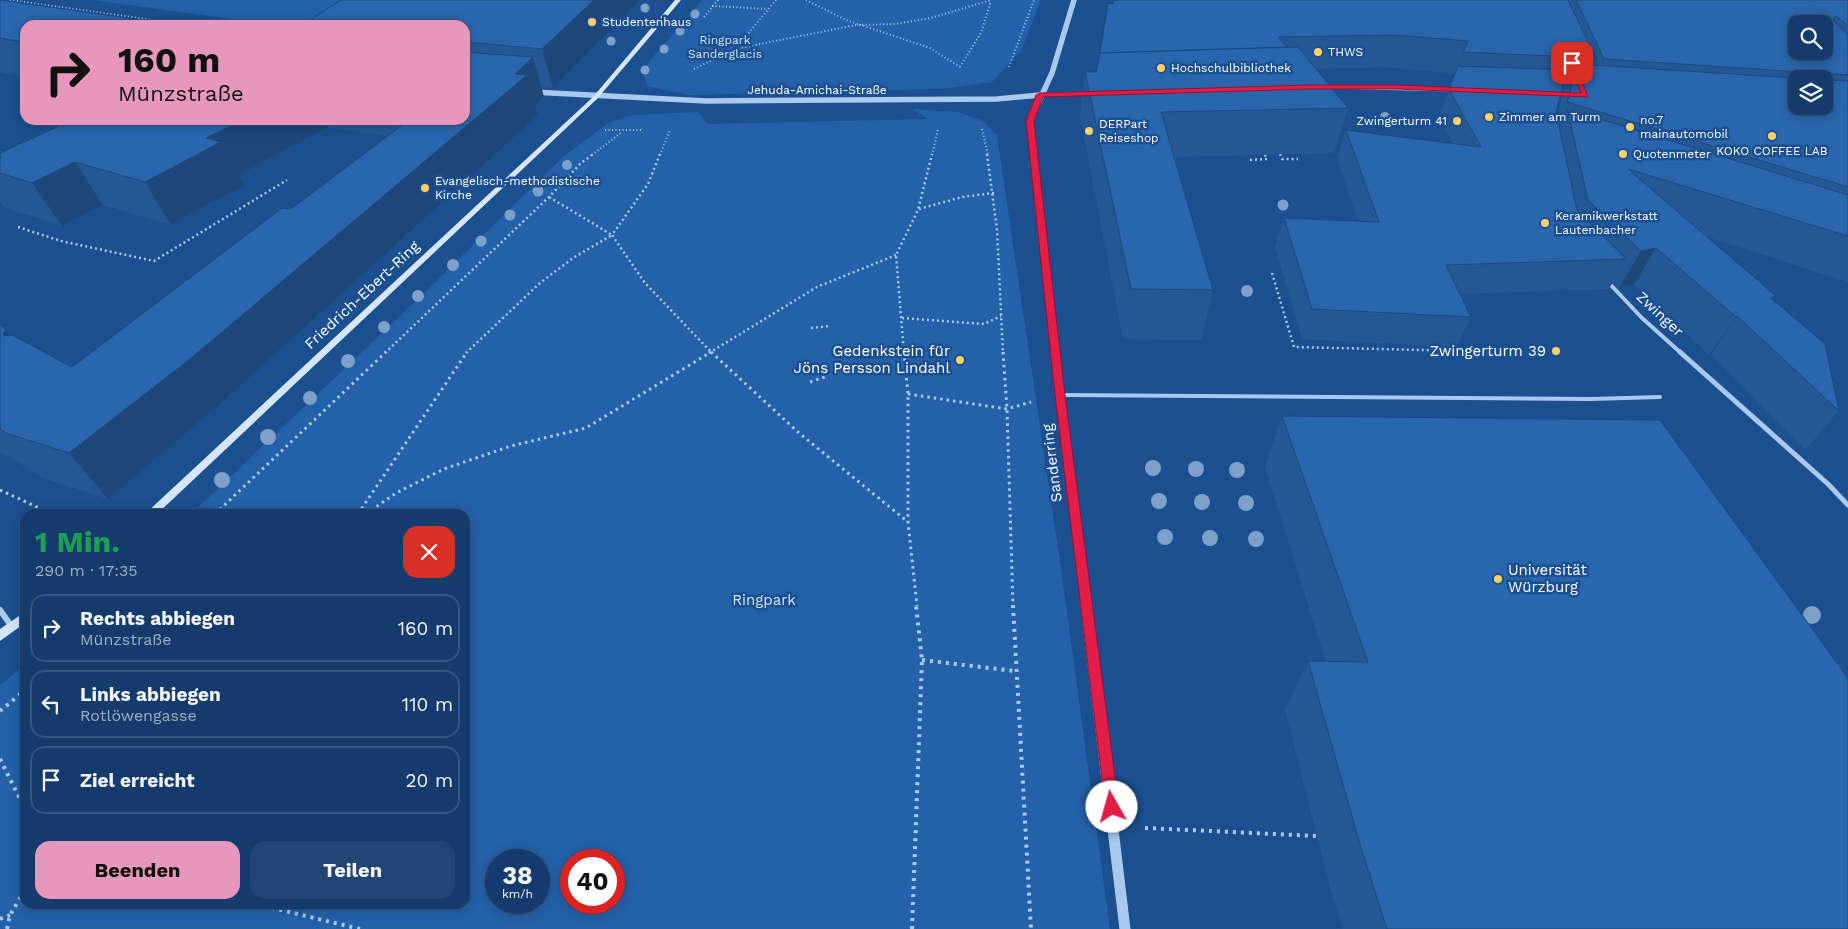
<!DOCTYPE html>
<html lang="de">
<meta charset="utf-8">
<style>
body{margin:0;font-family:"Work Sans",sans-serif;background:#214673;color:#f1f3f6;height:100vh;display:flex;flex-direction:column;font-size:19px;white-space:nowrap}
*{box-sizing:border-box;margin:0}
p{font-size:16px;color:#9dadc1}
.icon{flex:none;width:28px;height:28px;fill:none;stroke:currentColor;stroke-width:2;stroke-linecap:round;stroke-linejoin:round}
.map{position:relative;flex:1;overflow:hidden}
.details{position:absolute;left:20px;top:509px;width:450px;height:400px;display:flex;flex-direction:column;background:#143b6b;border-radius:15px;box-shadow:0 2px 12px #0003,0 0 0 1px #33557e}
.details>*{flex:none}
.top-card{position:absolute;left:20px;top:20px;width:450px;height:105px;border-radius:15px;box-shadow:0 2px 12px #0003,0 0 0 1px #33557e;background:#e797bd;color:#111;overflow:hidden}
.tools{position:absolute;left:1788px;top:15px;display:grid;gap:10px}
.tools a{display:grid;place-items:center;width:45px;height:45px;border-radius:10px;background:#143b6b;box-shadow:0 2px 12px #0003,0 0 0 1px #33557e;font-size:25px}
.speed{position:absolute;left:485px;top:849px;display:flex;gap:10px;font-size:25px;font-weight:700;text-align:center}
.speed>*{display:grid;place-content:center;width:65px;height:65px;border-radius:50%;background:#143b6b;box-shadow:0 2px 12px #0003,0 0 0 1px #33557e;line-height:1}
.speed small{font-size:12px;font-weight:400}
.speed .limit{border:8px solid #d22;background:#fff;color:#111}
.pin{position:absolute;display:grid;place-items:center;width:42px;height:42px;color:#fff;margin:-21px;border-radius:10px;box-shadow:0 2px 8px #0006}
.me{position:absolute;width:55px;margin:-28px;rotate:353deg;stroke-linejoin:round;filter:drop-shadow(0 0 4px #0008)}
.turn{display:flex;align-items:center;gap:18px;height:105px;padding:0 15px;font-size:22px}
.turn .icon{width:65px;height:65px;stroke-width:2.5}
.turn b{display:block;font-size:35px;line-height:42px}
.round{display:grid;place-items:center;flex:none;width:52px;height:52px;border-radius:15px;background:#214673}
.overview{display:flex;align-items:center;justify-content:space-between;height:85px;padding:0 15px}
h1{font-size:30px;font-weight:700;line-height:38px;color:#1e9e55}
.action{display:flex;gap:10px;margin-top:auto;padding:10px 15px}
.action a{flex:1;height:58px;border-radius:15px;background:#e797bd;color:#111;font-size:20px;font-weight:700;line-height:58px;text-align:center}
.action a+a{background:#214673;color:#f1f3f6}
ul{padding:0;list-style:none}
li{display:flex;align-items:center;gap:15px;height:68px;margin:0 10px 8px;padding:0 5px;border:2px solid #33557e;border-radius:15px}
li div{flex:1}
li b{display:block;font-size:19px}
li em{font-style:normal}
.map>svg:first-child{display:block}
.green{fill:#2461a8;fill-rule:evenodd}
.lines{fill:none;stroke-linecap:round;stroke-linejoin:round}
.path-far3{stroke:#a9c9ee;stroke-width:2;stroke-dasharray:1 2.5;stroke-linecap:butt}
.path-far2{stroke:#a9c9ee;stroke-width:2.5;stroke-dasharray:2 3;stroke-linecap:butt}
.path-far1{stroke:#a9c9ee;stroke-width:3;stroke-dasharray:2.5 4;stroke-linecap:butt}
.path{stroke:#a9c9ee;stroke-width:4;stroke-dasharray:3 5;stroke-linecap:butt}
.service{stroke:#a9c9ee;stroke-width:4}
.minor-far3{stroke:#a9c9ee;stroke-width:3}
.minor-far2{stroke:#a9c9ee;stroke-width:4}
.minor-far1{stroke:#a9c9ee;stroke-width:5}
.minor{stroke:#a9c9ee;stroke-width:6}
.tertiary-far3{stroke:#a9c9ee;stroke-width:5.5}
.tertiary-far2{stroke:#a9c9ee;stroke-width:7}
.tertiary-far1{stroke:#a9c9ee;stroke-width:9}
.tertiary{stroke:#a9c9ee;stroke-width:11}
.secondary{fill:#d6e6fa;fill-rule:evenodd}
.tree{fill:#7ea0ca}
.wall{fill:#245895;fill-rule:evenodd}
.shaded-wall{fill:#1d4779}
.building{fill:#2a66ad;stroke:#1d4779;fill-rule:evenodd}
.route{fill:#e11d48;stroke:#92132f}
.poi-dot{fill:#ffd166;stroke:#1b4f8f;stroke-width:2}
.labels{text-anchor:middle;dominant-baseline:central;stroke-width:5;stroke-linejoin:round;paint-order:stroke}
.far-poi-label{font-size:12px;fill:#fff;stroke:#1b4f8f;text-anchor:start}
.far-park-label{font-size:12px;fill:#cfe3fa;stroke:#1b4f8f}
.far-street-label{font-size:12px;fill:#fff;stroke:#1b4f8f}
.street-label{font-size:15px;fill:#fff;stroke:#1b4f8f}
.poi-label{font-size:15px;fill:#fff;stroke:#1b4f8f;text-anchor:end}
.park-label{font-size:15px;fill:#cfe3fa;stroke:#1b4f8f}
</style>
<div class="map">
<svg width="1848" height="929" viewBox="0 0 1848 929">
<rect width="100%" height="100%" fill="#1b4f8f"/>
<!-- green -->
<g class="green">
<polygon points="92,0 349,0 310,25 276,25"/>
<polygon points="702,0 1041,0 1021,51 992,82 941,89 689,95 647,86 642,70"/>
<path d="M912 109 958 112 983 121 997 136 1061 568 1110 929H0V685L25 665V904H465V514H191L419 298 563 157 610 122 632 115 698 112 708 124 928 119ZM496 860H539V902H496ZM571 860H614V902H571Z"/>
</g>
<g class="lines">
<!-- path-far3 -->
<g class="path-far3">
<polyline points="10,0 188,25"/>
<polyline points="806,0 846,20 930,48 960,67"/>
<polyline points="712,6 768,9"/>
<polyline points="704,17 718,0"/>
<polyline points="735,49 856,25 895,24 931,18 991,0"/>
<polyline points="960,67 981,33 991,1"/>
<polyline points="1009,67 1034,0"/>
<polyline points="694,69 735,49 776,0"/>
<polyline points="982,129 988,155"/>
<polyline points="605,130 641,130"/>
<polyline points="592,155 622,132"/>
<polyline points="660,155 670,130"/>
<polyline points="932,155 938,129"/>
</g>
<!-- path-far2 -->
<g class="path-far2">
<polyline points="660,154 648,184 612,235 645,283 712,353"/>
<polyline points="987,154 997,230 1003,353"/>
<polyline points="1280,154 1282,159 1298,159"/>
<polyline points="1250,160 1267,159 1265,155"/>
<polyline points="919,209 962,197 994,193"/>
<polyline points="18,227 61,241 154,261 287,180"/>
<polyline points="1272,273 1294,347 1465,351"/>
<polyline points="902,318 984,324 1001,316"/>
<polyline points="811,328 831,326"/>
<polyline points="385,353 549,197 580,164 593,154"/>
<polyline points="466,353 540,283 573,258 612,235 549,197"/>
<polyline points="709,353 817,287 896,255"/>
<polyline points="904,353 896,255 918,210 932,154"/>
</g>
<!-- path-far1 -->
<g class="path-far1">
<polyline points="711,352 799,433 908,522"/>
<polyline points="904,352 908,394 908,522 917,606"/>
<polyline points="1003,352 1007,409 1013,606"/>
<polyline points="810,382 825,377"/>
<polyline points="908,394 1007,409 1031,402"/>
<polyline points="0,490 52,514"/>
<polyline points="215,514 386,352"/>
<polyline points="358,514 467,352"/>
<polyline points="366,514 396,493 444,469 511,446 586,428 711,352"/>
</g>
<!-- path -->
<g class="path">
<polyline points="1013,605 1031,929"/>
<polyline points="922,660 1015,671"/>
<polyline points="0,711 25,690"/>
<polyline points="0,759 25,809"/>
<polyline points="1145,828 1317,836"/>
<polyline points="256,904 360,929"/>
<polyline points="0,919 10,915"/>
<polyline points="7,929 10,915 25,890"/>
<polyline points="912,929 922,660 916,605"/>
</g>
<!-- service -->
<polyline class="service" points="1060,395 1591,399 1660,397"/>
<!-- minor-far3 -->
<g class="minor-far3">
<polyline points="1324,87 1453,90"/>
<polyline points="1040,95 1088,93"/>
</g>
<!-- minor-far2 -->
<polyline class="minor-far2" points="1608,282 1642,318 1681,353"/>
<!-- minor-far1 -->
<polyline class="minor-far1" points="1680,352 1828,484 1848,505"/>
<!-- minor -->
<polyline class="minor" points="0,610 12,627"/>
<!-- tertiary-far3 -->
<g class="tertiary-far3">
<polyline points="532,92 706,101 997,99 1040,95"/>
<polyline points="1034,155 1030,121 1052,73 1074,0"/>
</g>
<!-- tertiary-far2 -->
<polyline class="tertiary-far2" points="1034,154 1055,353"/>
<!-- tertiary-far1 -->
<polyline class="tertiary-far1" points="1055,352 1086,606"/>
<!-- tertiary -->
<polyline class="tertiary" points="1086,605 1125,929"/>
<!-- secondary -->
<g class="secondary">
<polygon points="675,0 681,0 597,99 157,514 145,514 593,97"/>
<polygon points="25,612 25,623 0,641 0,629"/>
</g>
</g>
<!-- trees -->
<g class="tree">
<circle cx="645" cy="8" r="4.5"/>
<circle cx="695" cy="14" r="4.5"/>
<circle cx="680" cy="31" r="4.5"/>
<circle cx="611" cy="41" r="4.5"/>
<circle cx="664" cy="49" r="4.5"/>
<circle cx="645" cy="70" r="4.5"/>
<circle cx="1385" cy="117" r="5"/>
<circle cx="567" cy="165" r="5"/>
<circle cx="538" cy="191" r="5.5"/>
<circle cx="1283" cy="205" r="5.5"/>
<circle cx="510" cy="215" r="5.5"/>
<circle cx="481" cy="241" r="5.5"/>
<circle cx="453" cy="265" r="6"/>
<circle cx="1247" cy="291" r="6"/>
<circle cx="418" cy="296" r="6"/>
<circle cx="384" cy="327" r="6"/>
<circle cx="348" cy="361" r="7"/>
<circle cx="310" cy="398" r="7"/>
<circle cx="268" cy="437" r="8"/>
<circle cx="1153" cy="468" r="8"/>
<circle cx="1196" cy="469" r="8"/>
<circle cx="1237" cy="470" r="8"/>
<circle cx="222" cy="480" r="8"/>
<circle cx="1159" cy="501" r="8"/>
<circle cx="1202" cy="502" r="8"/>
<circle cx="1246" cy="503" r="8"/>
<circle cx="1165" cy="537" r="8"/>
<circle cx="1210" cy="538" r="8"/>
<circle cx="1256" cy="539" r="8"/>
<circle cx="1812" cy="615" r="9"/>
</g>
<!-- wall -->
<g class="wall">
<polygon points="0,0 25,25 25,77 0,72"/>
<polygon points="341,0 640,0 553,88 541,87 544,97 535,105 538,115 220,404 108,499 46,479 0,452 0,324 10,335 72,367 291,209 387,136 328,127 239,175 244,185 171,225 103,205 62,226 5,208 0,201 0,153 56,128 52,120 465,120 465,25"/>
<path d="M1114 0H1848V282L1707 237 1776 296 1773 300 1839 411 1805 450 1711 354 1709 355 1634 285 1619 288 1613 282 1609 289 1459 294 1471 317 1456 347 1302 339 1275 247 1284 218 1358 221 1337 158 1346 130 1453 144 1439 116 1455 74 1383 67 1316 69 1348 108 1334 153 1175 157 1213 290 1201 340 1123 339 1080 116 1085 72H1096L1100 53ZM1796 79H1824V106ZM1562 90 1565 91 1562 97 1557 116 1556 112Z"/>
<polygon points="1282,416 1848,929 1343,929 1331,891 1285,710 1308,661 1326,662 1265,467"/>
</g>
<!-- shaded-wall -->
<g class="shaded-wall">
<polygon points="594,0 640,0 553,88 542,49"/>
<polygon points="533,57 544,97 535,105 538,115 220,404 108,499 69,453 515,74"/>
<polygon points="243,120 326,120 328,127 239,175 244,185 171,225 145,182 206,138"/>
<polygon points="75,162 103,205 62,226 32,183"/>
<polygon points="1656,248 1634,285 1619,288 1641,251"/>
<polygon points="1737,316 1711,354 1709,355 1736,317"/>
<polygon points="6,330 42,375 4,336 3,333"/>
</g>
<!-- building -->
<g class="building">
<polygon points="0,0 179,25 25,25 25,42 0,38"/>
<polygon points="341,0 594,0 542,49 465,42 465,25 302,25"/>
<polygon points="1114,0 1568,0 1596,58 1463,52 1468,41 1394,35 1278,37 1287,47 1100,53 1108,3 1113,4"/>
<path d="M1576 0H1813L1814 1 1815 0H1848V26L1836 16 1834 18V21L1848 35V75L1604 59ZM1796 24H1824V51H1796Z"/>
<polygon points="1298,47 1348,108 1161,112 1213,290 1131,289 1085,72 1096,72 1100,53"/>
<polygon points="465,52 533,57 515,74 527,75 190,359 69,453 6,433 0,429 0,324 6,330 3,333 4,336 12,335 72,367 282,208 291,209 409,120 465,120"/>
<polygon points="1577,64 1810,79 1796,79 1796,106 1824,106 1824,80 1848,81 1848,187 1567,102"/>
<polygon points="1458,66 1567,70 1556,112 1577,210 1626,259 1446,265 1471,317 1312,309 1284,218 1379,222 1346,130 1481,147 1449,89"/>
<polygon points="1567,109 1848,195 1848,236 1628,169 1776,296 1771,298 1825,344 1839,411 1737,316 1736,317 1656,248 1641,251 1588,200"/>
<polygon points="66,120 243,120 206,138 221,142 145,182 75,162 32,183 0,173 0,153 70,121"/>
<polygon points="1282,416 1660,420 1848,678 1848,929 1387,929 1361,848 1308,661 1368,662"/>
</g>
<!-- route -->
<polygon class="route" points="1572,61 1575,63 1588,97 1398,89 1311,89 1043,97 1034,121 1065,395 1119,807 1117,812 1112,814 1106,812 1055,395 1026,121 1036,95 1040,93 1311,85 1398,85 1581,93 1568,63"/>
<!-- markers -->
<g class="poi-dot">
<circle cx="592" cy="22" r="5"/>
<circle cx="1318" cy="52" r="5"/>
<circle cx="1161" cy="68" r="5"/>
<circle cx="1489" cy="117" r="5"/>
<circle cx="1457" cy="121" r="5"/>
<circle cx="1630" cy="127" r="5"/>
<circle cx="1089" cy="131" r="5"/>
<circle cx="1772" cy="136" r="5"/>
<circle cx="1623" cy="154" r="5"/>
<circle cx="425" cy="188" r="5"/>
<circle cx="1545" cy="223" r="5"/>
<circle cx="1556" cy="351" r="5"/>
<circle cx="960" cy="360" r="5"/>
<circle cx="1498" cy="579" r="5"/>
</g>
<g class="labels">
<!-- far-poi labels -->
<g class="far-poi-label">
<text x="602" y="22">Studentenhaus</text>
<text x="1328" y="52">THWS</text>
<text x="1171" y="68">Hochschulbibliothek</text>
<text x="1499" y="117">Zimmer am Turm</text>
<text x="1640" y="120">no.7<tspan x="1640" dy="14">mainautomobil</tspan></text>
<text x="1447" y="121" text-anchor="end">Zwingerturm 41</text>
<text x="1099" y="124">DERPart<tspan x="1099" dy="14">Reiseshop</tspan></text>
<text x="1772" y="151" text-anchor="middle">KOKO COFFEE LAB</text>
<text x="1633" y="154">Quotenmeter</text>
<text x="435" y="181">Evangelisch-methodistische<tspan x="435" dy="14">Kirche</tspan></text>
<text x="1555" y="216">Keramikwerkstatt<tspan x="1555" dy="14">Lautenbacher</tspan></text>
</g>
<!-- far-park labels -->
<g class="far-park-label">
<text x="725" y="40">Ringpark<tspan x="725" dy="14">Sanderglacis</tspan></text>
</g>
<!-- far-street labels -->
<g class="far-street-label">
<text x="817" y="90">Jehuda-Amichai-Straße</text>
</g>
<!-- street labels -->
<g class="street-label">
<text transform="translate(362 295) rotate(-43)">Friedrich-Ebert-Ring</text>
<text transform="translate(1660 314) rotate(43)">Zwinger</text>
<text transform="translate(1052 463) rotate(-97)">Sanderring</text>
</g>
<!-- poi labels -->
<g class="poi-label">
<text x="950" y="351">Gedenkstein für<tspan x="950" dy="17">Jöns Persson Lindahl</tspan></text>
<text x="1546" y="351">Zwingerturm 39</text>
<text x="1508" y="570" text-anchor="start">Universität<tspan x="1508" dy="17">Würzburg</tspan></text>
</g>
<!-- park labels -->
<g class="park-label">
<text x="764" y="600">Ringpark</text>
</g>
</g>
</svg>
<div class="tools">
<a><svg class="icon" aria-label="search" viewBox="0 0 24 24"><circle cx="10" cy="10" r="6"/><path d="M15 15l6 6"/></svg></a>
<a><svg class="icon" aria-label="layers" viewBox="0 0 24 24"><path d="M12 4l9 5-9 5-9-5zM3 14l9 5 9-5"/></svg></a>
</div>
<div class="speed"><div>38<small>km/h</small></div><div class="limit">40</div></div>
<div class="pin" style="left:1572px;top:63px;background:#d93025"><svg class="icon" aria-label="arrive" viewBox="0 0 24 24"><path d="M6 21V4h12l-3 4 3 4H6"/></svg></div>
<svg class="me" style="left:1112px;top:807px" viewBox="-20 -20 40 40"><circle r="19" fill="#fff"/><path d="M0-13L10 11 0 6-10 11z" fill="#e11d48"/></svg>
<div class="top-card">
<div class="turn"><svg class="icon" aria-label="right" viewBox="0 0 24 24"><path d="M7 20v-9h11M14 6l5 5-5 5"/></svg><div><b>160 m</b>Münzstraße</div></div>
</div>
<section class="details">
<div class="overview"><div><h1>1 Min.</h1><p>290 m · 17:35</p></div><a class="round" style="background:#d93025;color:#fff"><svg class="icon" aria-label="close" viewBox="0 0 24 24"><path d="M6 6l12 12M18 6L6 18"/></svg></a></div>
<ul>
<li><svg class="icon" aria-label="right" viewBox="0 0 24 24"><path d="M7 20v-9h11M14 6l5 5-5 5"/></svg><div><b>Rechts abbiegen</b><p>Münzstraße</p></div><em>160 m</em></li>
<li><svg class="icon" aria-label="left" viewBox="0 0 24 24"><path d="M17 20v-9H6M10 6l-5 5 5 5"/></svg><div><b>Links abbiegen</b><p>Rotlöwengasse</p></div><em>110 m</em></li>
<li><svg class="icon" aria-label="arrive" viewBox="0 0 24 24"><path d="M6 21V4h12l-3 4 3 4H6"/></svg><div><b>Ziel erreicht</b></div><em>20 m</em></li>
</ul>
<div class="action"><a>Beenden</a><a>Teilen</a></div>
</section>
</div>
